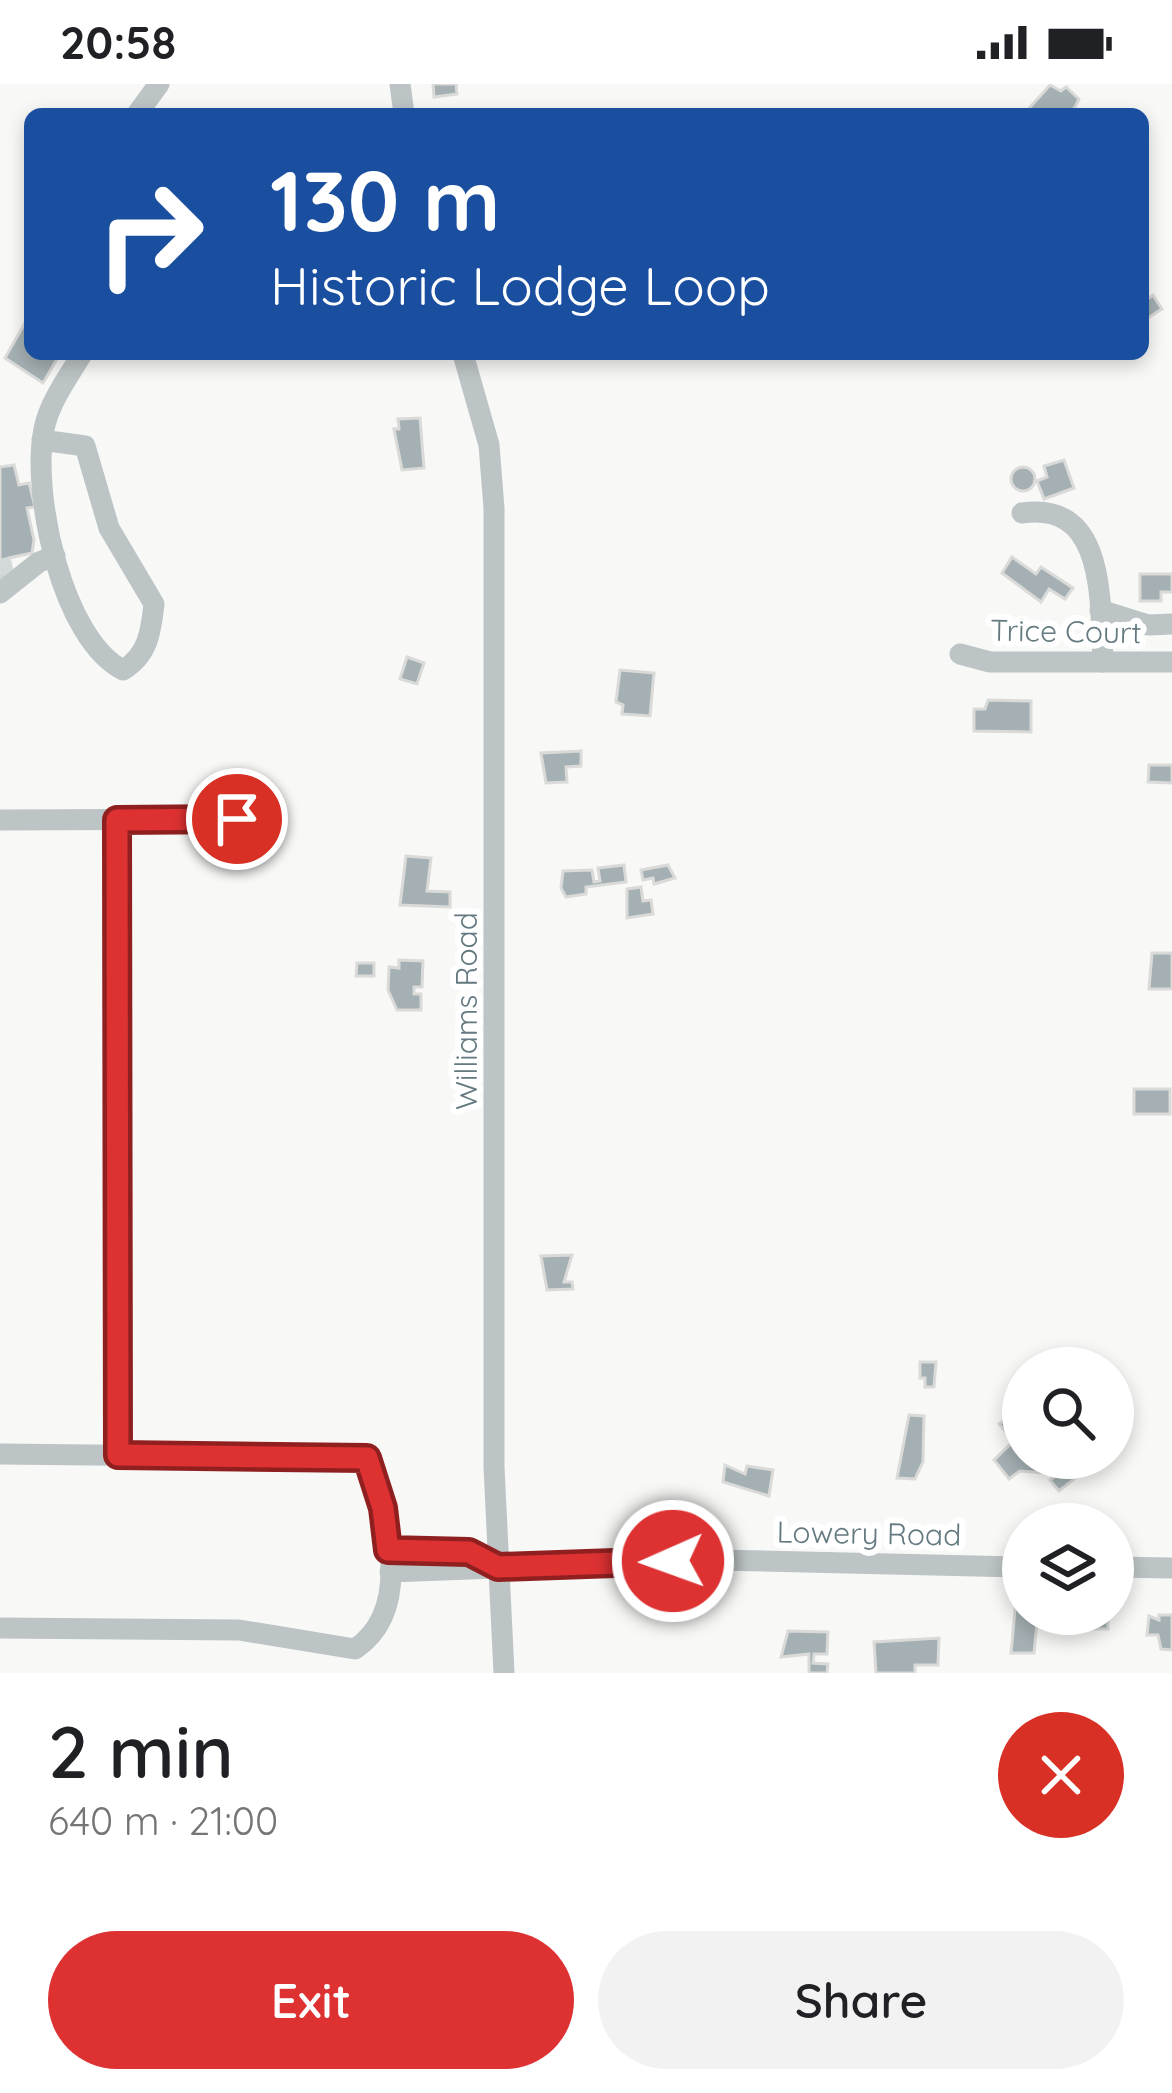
<!DOCTYPE html>
<meta charset="utf-8">
<style>
body{margin:0;font-family:Quicksand,sans-serif;background:#f2f2f2;color:#202124;height:100vh;display:flex;flex-direction:column;font-size:45px;white-space:nowrap}
*{box-sizing:border-box;margin:0}
p{font-size:39px;color:#757577}
.icon{flex:none;width:66px;height:66px;fill:none;stroke:currentColor;stroke-width:2;stroke-linecap:round;stroke-linejoin:round}
.map{position:relative;height:1589px;overflow:hidden}
.side{display:flex;flex-direction:column;background:#fff;flex:1}
.side>*{flex:none}
.banner{position:absolute;left:24px;top:24px;width:1125px;height:252px;border-radius:18px;box-shadow:0 6px 18px #0003;background:#1a4fa0;color:#fff;overflow:hidden}
.fabs{position:absolute;left:1002px;top:1263px;display:grid;gap:24px}
.fabs a{display:grid;place-items:center;width:132px;height:132px;border-radius:50%;background:#fff;box-shadow:0 6px 18px #0003;font-size:60px}
.pin{position:absolute;display:grid;place-items:center;width:102px;height:102px;color:#fff;margin:-51px;border:6px solid #fff;border-radius:50%;box-shadow:0 3px 12px #0007}
.me{position:absolute;width:132px;margin:-66px;rotate:268deg;stroke-linejoin:round;filter:drop-shadow(0 0 9px #0008)}
.turn{display:flex;align-items:center;gap:42px;height:252px;padding:0 48px;font-size:54px}
.turn .icon{width:156px;height:156px;stroke-width:2.5}
.turn b{display:block;font-size:84px;line-height:102px}
.round{display:grid;place-items:center;flex:none;width:126px;height:126px;border-radius:63px;background:#f2f2f2}
.head{display:flex;align-items:center;justify-content:space-between;height:204px;padding:0 48px}
h1{font-size:72px;font-weight:600;line-height:90px}
.cta{display:flex;gap:24px;margin-top:auto;padding:24px 48px}
.cta a{flex:1;height:138px;border-radius:72px;background:#dd3132;color:#fff;font-size:48px;font-weight:600;line-height:138px;text-align:center}
.cta a+a{background:#f2f2f2;color:#202124}
.status{display:flex;justify-content:space-between;align-items:center;height:84px;padding:0 60px;background:#fff;direction:ltr}
.status svg{height:33px;fill:currentColor}
.map>svg:first-child{display:block}
.building{fill:#a4b0b3;stroke:#dadad8;stroke-width:3}
.lines{fill:none;stroke-linecap:round;stroke-linejoin:round}
.minor-tunnel{stroke:#d3d8d8;stroke-width:21;stroke-dasharray:21 10;stroke-linecap:butt}
.minor{stroke:#bdc4c6;stroke-width:21}
.route-casing{stroke:#902020;stroke-width:30}
.route{stroke:#dd3132;stroke-width:21}
.labels{text-anchor:middle;dominant-baseline:central;stroke-width:12;stroke-linejoin:round;paint-order:stroke}
.street-label{font-size:30px;fill:#647a80;stroke:#fff}
</style>
<div class="status"><b>20:58</b><svg viewBox="0 0 49 12"><path d="M0 12V9h3v3zM5 12V6h3v6zM10 12V3h3v9zM15 12V0h3v12zM26 1h20v11H26zM47 4h2v5h-2z"/></svg></div>
<div class="map">
<svg width="1172" height="1589" viewBox="0 0 1172 1589">
<rect width="100%" height="100%" fill="#f8f8f6"/>
<!-- building -->
<g class="building">
<polygon points="433,0 456,0 457,10 434,13"/>
<polygon points="1050,1 1061,7 1066,3 1079,15 1075,23 1068,30 1024,30"/>
<polygon points="1153,211 1162,225 1143,237 1143,218"/>
<polygon points="30,230 30,270 60,270 43,299 5,274"/>
<polygon points="420,334 424,384 402,386 394,345 399,345 398,335"/>
<polygon points="1064,376 1074,404 1044,415 1037,397 1047,393 1044,382"/>
<polygon points="14,381 19,401 29,399 35,423 27,424 34,456 32,469 9,474 14,493 0,496 0,383"/>
<circle cx="1023" cy="395" r="12"/>
<polygon points="1012,473 1036,490 1041,483 1073,504 1065,515 1049,505 1041,518 1002,489"/>
<polygon points="1140,490 1172,490 1172,508 1161,508 1161,517 1140,517"/>
<polygon points="407,573 424,579 417,600 400,595"/>
<polygon points="620,586 654,589 650,632 622,630 623,621 616,618"/>
<polygon points="988,616 1031,617 1031,648 974,647 974,625 985,625"/>
<polygon points="581,667 581,682 566,683 567,698 546,699 541,669"/>
<polygon points="1149,681 1172,681 1172,699 1148,698"/>
<polygon points="406,772 431,774 427,807 450,808 450,823 400,821"/>
<polygon points="624,781 626,798 586,803 586,810 566,813 561,804 563,787 592,786 594,798 600,797 598,784"/>
<polygon points="668,781 675,794 654,800 653,794 643,796 641,786"/>
<polygon points="641,803 643,817 651,816 653,830 627,834 627,805"/>
<polygon points="1152,869 1172,869 1172,905 1149,905"/>
<polygon points="399,876 423,877 422,903 414,903 414,910 421,910 421,926 397,926 388,906 389,883 399,884"/>
<polygon points="357,879 374,879 374,892 356,892"/>
<rect x="1134" y="1005" width="36" height="25"/>
<polygon points="572,1171 564,1198 572,1198 573,1205 547,1206 541,1172"/>
<polygon points="920,1278 936,1278 934,1303 925,1303 925,1294 920,1294"/>
<polygon points="1016,1327 1023,1342 1010,1353 999,1340"/>
<polygon points="909,1331 924,1332 923,1378 915,1395 897,1394"/>
<polygon points="1023,1348 1023,1374 1044,1374 1039,1382 1069,1380 1078,1392 1059,1407 1050,1396 1058,1390 1020,1387 1009,1395 994,1376"/>
<polygon points="725,1381 745,1390 747,1382 773,1386 769,1412 723,1398"/>
<polygon points="1015,1525 1038,1530 1034,1569 1011,1569"/>
<polygon points="1159,1531 1172,1531 1172,1566 1161,1565 1158,1551 1147,1551 1149,1532 1159,1536"/>
<polygon points="1083,1532 1108,1532 1108,1545 1084,1545"/>
<polygon points="788,1547 828,1548 827,1570 814,1570 813,1579 828,1580 827,1589 809,1589 809,1570 781,1573"/>
<polygon points="939,1554 938,1581 915,1581 915,1589 876,1589 874,1558"/>
</g>
<g class="lines">
<!-- minor-tunnel -->
<polyline class="minor-tunnel" points="0,486 11,483"/>
<!-- minor -->
<g class="minor">
<polyline points="400,0 404,30"/>
<polyline points="137,30 159,0"/>
<polyline points="463,270 489,361 494,424 494,1383 504,1589"/>
<path d="M42 356 85 362 109 444 154 520C151 548 148 571 123 586 62 555 31 409 44 345 49 319 68 293 82 270"/>
<path d="M1022 429C1106 417 1100 516 1103 578"/>
<polyline points="0,509 39,478 55,472"/>
<polyline points="1100,526 1148,541 1172,540"/>
<polyline points="960,570 990,578 1172,578"/>
<polyline points="0,736 237,735"/>
<polyline points="117,736 118,1371"/>
<path d="M0 1370 367 1374C385 1430 416 1524 355 1565L239 1546 0 1544"/>
<polyline points="388,1467 469,1468 498,1483"/>
<polyline points="1113,1483 1172,1484"/>
<polyline points="390,1488 717,1476 1023,1483"/>
</g>
</g>
<g class="lines">
<!-- route casing -->
<g class="route-casing">
<polyline id="route" points="237,735 117,736 118,1371 367,1374 383,1424 388,1466 469,1468 498,1483 673,1477"/>
</g>
<!-- route -->
<use href="#route" class="route"/>
</g>
<g class="labels">
<!-- street labels -->
<g class="street-label">
<text transform="translate(1066 547) rotate(1)">Trice Court</text>
<text transform="translate(466 927) rotate(-90)">Williams Road</text>
<text transform="translate(869 1449) rotate(1)">Lowery Road</text>
</g>
</g>
</svg>
<div class="fabs">
<a><svg class="icon" aria-label="search" viewBox="0 0 24 24"><circle cx="10" cy="10" r="6"/><path d="M15 15l6 6"/></svg></a>
<a><svg class="icon" aria-label="layers" viewBox="0 0 24 24"><path d="M12 4l9 5-9 5-9-5zM3 14l9 5 9-5"/></svg></a>
</div>
<div class="pin" style="left:237px;top:735px;background:#d93025"><svg class="icon" aria-label="arrive" viewBox="0 0 24 24"><path d="M6 21V4h12l-3 4 3 4H6"/></svg></div>
<svg class="me" style="left:673px;top:1477px" viewBox="-20 -20 40 40"><circle r="17" fill="#dd3132" stroke="#fff" stroke-width="3"/><path d="M0-11L8 9 0 5-8 9z" fill="#fff"/></svg>
<div class="banner">
<div class="turn"><svg class="icon" aria-label="right" viewBox="0 0 24 24"><path d="M7 20v-9h11M14 6l5 5-5 5"/></svg><div><b>130 m</b>Historic Lodge Loop</div></div>
</div>
</div>
<section class="side">
<div class="head"><div><h1>2 min</h1><p>640 m · 21:00</p></div><a class="round" style="background:#d93025;color:#fff"><svg class="icon" aria-label="close" viewBox="0 0 24 24"><path d="M6 6l12 12M18 6L6 18"/></svg></a></div>
<div class="cta"><a>Exit</a><a>Share</a></div>
</section>
